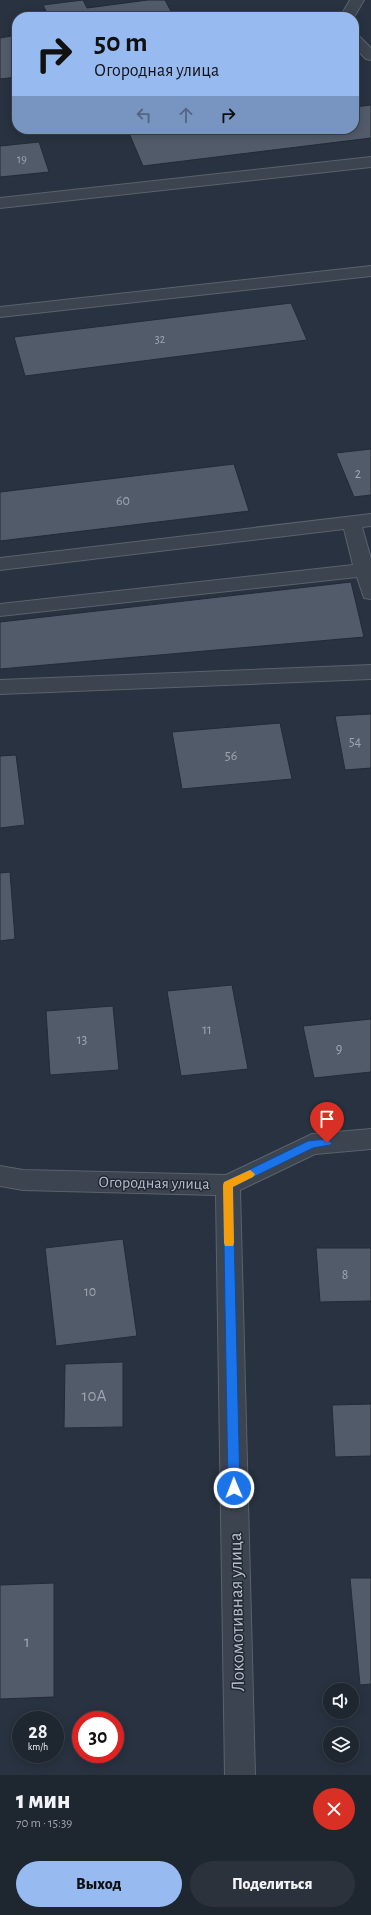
<!DOCTYPE html>
<html lang="ru">
<meta charset="utf-8">
<style>
body{margin:0;font-family:"Alegreya Sans",sans-serif;background:#2b323c;color:#f1f3f6;height:100vh;display:flex;flex-direction:column;font-size:15px;white-space:nowrap}
*{box-sizing:border-box;margin:0}
p{font-size:13px;color:#a1a5ab}
.icon{flex:none;width:22px;height:22px;fill:none;stroke:currentColor;stroke-width:2;stroke-linecap:round;stroke-linejoin:round}
.map{position:relative;height:1775px;overflow:hidden}
.drawer{display:flex;flex-direction:column;background:#1e2630;flex:1}
.drawer>*{flex:none}
.top-card{position:absolute;left:12px;top:12px;width:347px;height:122px;border-radius:16px;box-shadow:0 2px 10px #0003,0 0 0 1px #3c434c;background:#97baf1;color:#111;overflow:hidden}
.controls{position:absolute;left:323px;top:1683px;display:grid;gap:8px}
.controls a{display:grid;place-items:center;width:36px;height:36px;border-radius:50%;background:#1e2630;box-shadow:0 2px 10px #0003,0 0 0 1px #3c434c;font-size:20px}
.speed{position:absolute;left:12px;top:1711px;display:flex;gap:8px;font-size:20px;font-weight:700;text-align:center}
.speed>*{display:grid;place-content:center;width:52px;height:52px;border-radius:50%;background:#1e2630;box-shadow:0 2px 10px #0003,0 0 0 1px #3c434c;line-height:1}
.speed small{font-size:10px;font-weight:400}
.speed .limit{border:6px solid #d22;background:#fff;color:#111}
.pin{position:absolute;display:grid;place-items:center;width:34px;height:34px;color:#fff;margin:-41px -17px;border-radius:50% 50% 50% 0;rotate:-45deg;box-shadow:0 0 4px #0007}
.pin .icon{rotate:45deg}
.me{position:absolute;width:44px;margin:-22px;rotate:359deg;stroke-linejoin:round;filter:drop-shadow(0 0 3px #0008)}
.turn{display:flex;align-items:center;gap:14px;height:84px;padding:0 16px;font-size:18px}
.turn .icon{width:52px;height:52px;stroke-width:2.5}
.turn b{display:block;font-size:28px;line-height:34px}
.lanes{display:flex;align-items:center;height:38px;padding:0 16px;background:#0003;justify-content:center;gap:20px;direction:ltr}
.lanes .off{opacity:.35}
.round{display:grid;place-items:center;flex:none;width:42px;height:42px;border-radius:21px;background:#2b323c}
.head{display:flex;align-items:center;justify-content:space-between;height:68px;padding:0 16px}
h1{font-size:24px;font-weight:800;line-height:30px}
.action{display:flex;gap:8px;margin-top:auto;padding:8px 16px}
.action a{flex:1;height:46px;border-radius:24px;background:#97baf1;color:#111;font-size:16px;font-weight:800;line-height:46px;text-align:center}
.action a+a{background:#2b323c;color:#f1f3f6}
.map>svg:first-child{display:block}
.building{fill:#525b6a;stroke:#232b37}
.lines{fill:none;stroke-linecap:round;stroke-linejoin:round}
.service-casing{stroke:#5a626d;stroke-width:2}
.minor-casing{stroke:#5a626d;stroke-width:2}
.service{fill:#3c4450;fill-rule:evenodd}
.minor{fill:#3c4450;fill-rule:evenodd}
.route{fill:#1a73e8;stroke:#114b97}
.slow{fill:#f59e0b}
.labels{text-anchor:middle;dominant-baseline:central;stroke-width:3;stroke-linejoin:round;paint-order:stroke}
.far-number-label{font-size:12px;fill:#9fa6b2}
.number-label{font-size:14px;fill:#9fa6b2}
.street-label{font-size:16px;fill:#b9bfca;stroke:#212935}
.near-number-label{font-size:17px;fill:#9fa6b2}
.near-street-label{font-size:19px;fill:#b9bfca;stroke:#212935}
</style>
<div class="map">
<svg width="371" height="1775" viewBox="0 0 371 1775">
<rect width="100%" height="100%" fill="#283240"/>
<!-- building -->
<g class="building">
<polygon points="83,0 87,8 148,0 165,0 174,17 49,17 43,5"/>
<polygon points="17,35 17,77 0,79 0,38"/>
<polygon points="371,105 371,138 143,166 129,133 165,129 354,129 354,107"/>
<polygon points="39,142 49,172 0,177 0,146"/>
<polygon points="291,303 307,340 25,376 14,337"/>
<polygon points="371,449 371,495 354,497 336,453"/>
<polygon points="234,464 249,511 0,541 0,492"/>
<polygon points="351,582 364,637 0,669 0,622"/>
<polygon points="371,714 371,768 345,770 335,716"/>
<polygon points="280,723 292,779 182,789 172,732"/>
<polygon points="16,755 25,825 0,828 0,756"/>
<polygon points="10,872 15,939 0,941 0,873"/>
<polygon points="232,985 248,1069 181,1076 167,991"/>
<polygon points="113,1006 119,1070 50,1075 46,1011"/>
<polygon points="371,1019 371,1072 314,1078 303,1026"/>
<polygon points="123,1239 137,1336 56,1346 45,1248"/>
<polygon points="316,1248 371,1248 371,1301 320,1302"/>
<polygon points="123,1362 123,1427 64,1428 65,1364"/>
<polygon points="371,1404 371,1456 335,1457 332,1405"/>
<polygon points="350,1578 371,1578 371,1684 360,1685"/>
<polygon points="54,1583 54,1697 0,1699 0,1585"/>
</g>
<g class="lines">
<!-- service casing -->
<g class="service-casing">
<g id="service">
<polygon points="350,0 364,0 354,17 340,17"/>
<polygon points="354,35 359,36 371,48 371,60 366,59 354,47"/>
<polygon points="371,157 371,167 0,208 0,198"/>
<polygon points="371,266 371,276 0,317 0,307"/>
<polygon points="371,514 371,526 362,527 371,559 371,599 364,598 357,577 0,616 0,604 353,565 344,529 0,570 0,558"/>
</g>
</g>
<!-- minor casing -->
<g class="minor-casing">
<g id="minor">
<polygon points="371,665 371,679 0,694 0,680"/>
<polygon points="371,1129 371,1149 315,1154 240,1190 255,1775 225,1775 216,1195 23,1190 0,1186 0,1166 23,1170 226,1175 312,1134"/>
</g>
</g>
<!-- service -->
<use href="#service" class="service"/>
<!-- minor -->
<use href="#minor" class="minor"/>
</g>
<!-- route -->
<polygon class="route" points="327,1139 332,1143 330,1145 313,1148 233,1187 240,1488 238,1491 234,1493 230,1491 228,1488 223,1185 224,1182 308,1141"/>
<!-- slow -->
<polygon class="slow" points="250,1170 255,1174 253,1177 233,1187 234,1243 233,1246 225,1246 224,1243 223,1185 224,1182"/>
<g class="labels">
<!-- far-number labels -->
<g class="far-number-label">
<text x="22" y="159">19</text>
<text x="160" y="339">32</text>
</g>
<!-- number labels -->
<g class="number-label">
<text x="358" y="474">2</text>
<text x="123" y="501">60</text>
<text x="355" y="742">54</text>
<text x="231" y="756">56</text>
<text x="207" y="1030">11</text>
<text x="82" y="1040">13</text>
<text x="339" y="1049">9</text>
<text x="345" y="1275">8</text>
<text x="90" y="1292">10</text>
</g>
<!-- street labels -->
<g class="street-label">
<text transform="translate(154 1183) rotate(1)">Огородная улица</text>
</g>
<!-- near-number labels -->
<g class="near-number-label">
<text x="94" y="1395">10А</text>
<text x="27" y="1641">1</text>
</g>
<!-- near-street labels -->
<g class="near-street-label">
<text transform="translate(237 1612) rotate(-91)">Локомотивная улица</text>
</g>
</g>
</svg>
<div class="controls">
<a><svg class="icon" aria-label="sound" viewBox="0 0 24 24"><path d="M4 9h4l5-4v14l-5-4H4zM17 9q2 3 0 6"/></svg></a>
<a><svg class="icon" aria-label="layers" viewBox="0 0 24 24"><path d="M12 4l9 5-9 5-9-5zM3 14l9 5 9-5"/></svg></a>
</div>
<div class="speed"><div>28<small>km/h</small></div><div class="limit">30</div></div>
<div class="pin" style="left:327px;top:1143px;background:#d93025"><svg class="icon" aria-label="arrive" viewBox="0 0 24 24"><path d="M6 21V4h12l-3 4 3 4H6"/></svg></div>
<svg class="me" style="left:234px;top:1488px" viewBox="-20 -20 40 40"><circle r="17" fill="#1a73e8" stroke="#fff" stroke-width="3"/><path d="M0-11L8 9 0 5-8 9z" fill="#fff"/></svg>
<div class="top-card">
<div class="turn"><svg class="icon" aria-label="right" viewBox="0 0 24 24"><path d="M7 20v-9h11M14 6l5 5-5 5"/></svg><div><b>50 m</b>Огородная улица</div></div>
<div class="lanes"><svg class="icon off" aria-label="left" viewBox="0 0 24 24"><path d="M17 20v-9H6M10 6l-5 5 5 5"/></svg><svg class="icon off" aria-label="ahead" viewBox="0 0 24 24"><path d="M12 20V5M6 11l6-6 6 6"/></svg><svg class="icon" aria-label="right" viewBox="0 0 24 24"><path d="M7 20v-9h11M14 6l5 5-5 5"/></svg></div>
</div>
</div>
<section class="drawer">
<div class="head"><div><h1>1 мин</h1><p>70 m · 15:39</p></div><a class="round" style="background:#d93025;color:#fff"><svg class="icon" aria-label="close" viewBox="0 0 24 24"><path d="M6 6l12 12M18 6L6 18"/></svg></a></div>
<div class="action"><a>Выход</a><a>Поделиться</a></div>
</section>
